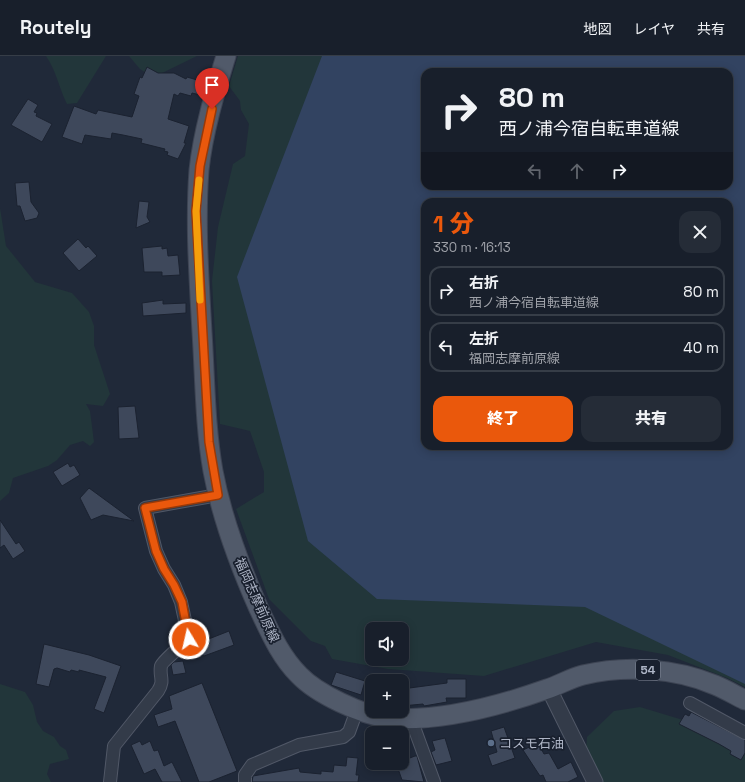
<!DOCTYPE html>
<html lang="ja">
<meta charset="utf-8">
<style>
body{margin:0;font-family:"Space Grotesk","Noto Sans JP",sans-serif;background:#252c37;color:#f1f3f6;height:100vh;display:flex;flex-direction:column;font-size:15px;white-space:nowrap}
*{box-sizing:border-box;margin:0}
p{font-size:13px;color:#9fa2a9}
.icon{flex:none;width:22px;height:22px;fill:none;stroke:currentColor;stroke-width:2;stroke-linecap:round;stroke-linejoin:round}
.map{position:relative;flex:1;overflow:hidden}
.side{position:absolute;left:421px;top:142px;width:312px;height:252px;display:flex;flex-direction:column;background:#181f2b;border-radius:12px;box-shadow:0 2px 10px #0003,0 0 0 1px #363d47}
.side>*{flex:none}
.top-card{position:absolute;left:421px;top:12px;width:312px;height:122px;border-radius:12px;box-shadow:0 2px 10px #0003,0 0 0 1px #363d47;background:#181f2b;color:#f1f3f6;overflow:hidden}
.fabs{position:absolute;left:365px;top:566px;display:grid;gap:8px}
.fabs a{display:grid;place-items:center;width:44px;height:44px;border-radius:8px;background:#181f2b;box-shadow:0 2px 10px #0003,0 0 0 1px #363d47;font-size:20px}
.pin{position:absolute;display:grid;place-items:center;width:34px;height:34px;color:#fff;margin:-41px -17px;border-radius:50% 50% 50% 0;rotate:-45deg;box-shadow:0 0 4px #0007}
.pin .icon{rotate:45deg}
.me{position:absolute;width:44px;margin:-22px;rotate:351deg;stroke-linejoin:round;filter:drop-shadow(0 0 3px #0008)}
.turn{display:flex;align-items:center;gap:14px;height:84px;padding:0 12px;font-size:18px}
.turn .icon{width:52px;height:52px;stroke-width:2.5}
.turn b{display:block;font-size:28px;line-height:34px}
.lanes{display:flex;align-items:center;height:38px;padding:0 12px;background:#0003;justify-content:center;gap:20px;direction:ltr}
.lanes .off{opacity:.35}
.round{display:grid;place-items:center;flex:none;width:42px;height:42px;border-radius:12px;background:#252c37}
.overview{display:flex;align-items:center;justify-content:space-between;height:68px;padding:0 12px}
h1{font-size:24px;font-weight:800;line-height:30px;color:#ea580c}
.cta{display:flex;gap:8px;margin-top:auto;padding:8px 12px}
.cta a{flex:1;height:46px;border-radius:12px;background:#ea580c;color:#fff;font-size:16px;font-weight:800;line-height:46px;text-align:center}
.cta a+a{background:#252c37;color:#f1f3f6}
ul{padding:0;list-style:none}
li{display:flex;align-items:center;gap:12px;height:50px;margin:0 8px 6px;padding:0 4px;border:2px solid #363d47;border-radius:12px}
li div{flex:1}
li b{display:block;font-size:15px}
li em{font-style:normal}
header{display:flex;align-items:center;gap:24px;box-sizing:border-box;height:56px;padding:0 20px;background:#181f2b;border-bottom:1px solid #363d47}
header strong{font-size:19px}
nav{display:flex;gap:22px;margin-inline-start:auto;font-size:14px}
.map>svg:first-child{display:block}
.green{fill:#22363a;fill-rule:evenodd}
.water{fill:#324361;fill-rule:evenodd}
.building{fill:#3e485b;stroke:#1b2230}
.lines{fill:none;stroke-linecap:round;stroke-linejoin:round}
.minor-casing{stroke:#515867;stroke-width:14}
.tertiary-casing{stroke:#515867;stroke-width:17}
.primary-casing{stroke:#3d4453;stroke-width:21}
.minor{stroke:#333b49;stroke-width:12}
.tertiary{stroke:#333b49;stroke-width:15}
.primary{stroke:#515a6a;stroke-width:19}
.route-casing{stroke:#983908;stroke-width:10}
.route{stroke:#ea580c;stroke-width:7}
.slow{stroke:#f59e0b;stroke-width:7}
.service-dot{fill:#5c6f8a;stroke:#19202e;stroke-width:1.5}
.labels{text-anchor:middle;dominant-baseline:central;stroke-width:3.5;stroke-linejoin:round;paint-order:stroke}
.shield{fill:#19202e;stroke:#818898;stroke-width:1}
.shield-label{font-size:12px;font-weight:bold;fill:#aeb5c6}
.street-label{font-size:13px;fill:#aeb5c6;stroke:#19202e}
.poi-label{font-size:13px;fill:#aeb5c6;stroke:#19202e;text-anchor:start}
</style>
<header>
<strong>Routely</strong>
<nav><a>地図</a><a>レイヤ</a><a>共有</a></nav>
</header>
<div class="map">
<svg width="745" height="726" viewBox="0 0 745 726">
<rect width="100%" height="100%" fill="#202939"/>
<!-- green -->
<g class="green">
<path d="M46 0H106L77 47 67 48C59 32 56 14 46 0Z"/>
<polygon points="129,0 197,0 158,19 149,19 140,13"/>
<path d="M238 0H424L425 390H729L745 209V631L727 622 668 599 596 586 484 620 388 613 332 603 325 590 311 585 269 543 236 453 264 436V416L250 375 220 368 212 225 218 171 233 108 245 100 249 68 241 54 240 45 229 30ZM372 573H402V603H372Z"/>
<polygon points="0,152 6,190 35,226 72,237 89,256 94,270 94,289 110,338 103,350 86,348 90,355 94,386 90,390 83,385 70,389 57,404 48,410 13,422 9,437 0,445"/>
<polygon points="0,628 25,636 33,649 37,666 43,675 54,681 60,690 66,694 69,703 50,708 47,718 51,726 0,726"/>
<polygon points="640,651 683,664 745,694 745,726 600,726 586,696 587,681 614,655"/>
</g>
<!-- water -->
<path class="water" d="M322 0H745V628L585 551 377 543 308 485 237 221ZM425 16H729V130H425ZM425 146H729V390H425Z"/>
<!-- building -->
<g class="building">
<polygon points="147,11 158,17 174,17 186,23 187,21 204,26 200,39 192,37 191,40 180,37 178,40 174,38 168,63 189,70 184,87 186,87 178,103 167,99 168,96 164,95 165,93 141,87 142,83 123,79 112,77 111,83 85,79 82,88 62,81 74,50 96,58 98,54 132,61 139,40 134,38 140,21 142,22"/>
<polygon points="28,43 38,49 34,56 37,57 36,60 52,68 42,86 11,69"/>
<polygon points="29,126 31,146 39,157 37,162 25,165 20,150 17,150 15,127"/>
<polygon points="139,145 149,146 147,161 150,166 136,172"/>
<polygon points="78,183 86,192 88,190 97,200 79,215 63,197"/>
<polygon points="162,190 162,193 167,192 168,200 178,199 180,219 162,220 162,216 144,216 142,192"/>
<polygon points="163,244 163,248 186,247 186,257 143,260 142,247"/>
<polygon points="135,350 139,382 119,383 118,351"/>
<polygon points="68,407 70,411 74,409 80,419 62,430 53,416"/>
<polygon points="89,432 134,465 103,459 91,464 80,442"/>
<polygon points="0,464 16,488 19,486 25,495 13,503 4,489 0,492"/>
<polygon points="197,573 201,586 229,575 234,589 204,600 190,593 196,585"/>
<polygon points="44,588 89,599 121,610 104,657 94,653 106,621 79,614 79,616 71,614 70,616 57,612 54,613 49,631 36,628"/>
<polygon points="183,605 186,617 173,619 171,609 174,606"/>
<polygon points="336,616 365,625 361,639 331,629"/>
<polygon points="447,623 466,623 466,642 446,642 447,646 424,650 423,648 402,650 402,633 447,627"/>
<polygon points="202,627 237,715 209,726 199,726 175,665 158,671 154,659 172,653 169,640"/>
<polygon points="691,656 745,684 745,697 741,704 730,698 731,695 719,688 679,668 685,658 689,660"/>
<polygon points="504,671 515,702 492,710 488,699 497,696 491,675"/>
<polygon points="445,682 452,705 436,709 431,696 435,694 432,685"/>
<polygon points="140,685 142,689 150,685 154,695 158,694 164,710 172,706 182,726 162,726 155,713 144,718 131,689"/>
<polygon points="538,687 544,698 549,697 558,713 571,706 578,721 568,726 546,726 543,719 540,720 523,694"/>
<polygon points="415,700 417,700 424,726 402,724 396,707 402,707 402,705"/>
<polygon points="347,701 358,702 356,719 359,719 358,726 252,726 253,720 299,712 300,716 321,718 321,715 333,716 334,709 346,710"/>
</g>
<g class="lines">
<!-- minor casing -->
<g class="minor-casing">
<g id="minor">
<polyline points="690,647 745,677"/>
<polyline points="411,663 434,726"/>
<path d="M110 726 114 690 158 635C165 624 159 621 161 610 162 606 183 588 189 583L181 546 174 529 164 513 156 495 145 452 218 439"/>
<polyline points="245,726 245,719 252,709 299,689 343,681 349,676 357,654"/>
</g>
</g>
<!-- tertiary casing -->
<g class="tertiary-casing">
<polyline id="tertiary" points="549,633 595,726"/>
</g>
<!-- primary casing -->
<g class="primary-casing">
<path id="primary" d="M226 0C215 36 203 76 199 114 195 168 199 222 202 276 205 322 205 370 213 415 222 463 239 508 259 553 270 576 280 600 299 619 317 638 362 659 388 662 439 666 499 650 547 633 559 629 571 622 583 619 625 609 675 612 715 629 725 633 735 639 745 644"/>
</g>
<!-- minor -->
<use href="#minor" class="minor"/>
<!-- tertiary -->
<use href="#tertiary" class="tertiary"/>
<!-- primary -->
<use href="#primary" class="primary"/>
</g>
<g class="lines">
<!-- route casing -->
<g class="route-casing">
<polyline id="route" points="189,583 182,546 174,529 164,513 156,495 145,452 218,439 209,386 196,155 200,110 212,53"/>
</g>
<!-- route -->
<use href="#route" class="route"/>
<!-- slow -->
<polyline class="slow" points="199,124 196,155 200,244"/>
</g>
<!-- markers -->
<circle class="service-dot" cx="491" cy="687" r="4"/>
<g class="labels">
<!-- shield labels -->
<rect class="shield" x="636" y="604" width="24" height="20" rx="3"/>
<g class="shield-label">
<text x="648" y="614">54</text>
</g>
<!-- street labels -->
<g class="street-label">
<text transform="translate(257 544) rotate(66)">福岡志摩前原線</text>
</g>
<!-- poi labels -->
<g class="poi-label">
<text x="499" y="687">コスモ石油</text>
</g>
</g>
</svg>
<div class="fabs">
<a><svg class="icon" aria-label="sound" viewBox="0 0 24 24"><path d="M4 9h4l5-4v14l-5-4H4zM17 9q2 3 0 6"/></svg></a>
<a>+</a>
<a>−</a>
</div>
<div class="pin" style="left:212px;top:53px;background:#d93025"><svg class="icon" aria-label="arrive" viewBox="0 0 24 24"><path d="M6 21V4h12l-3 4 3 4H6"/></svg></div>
<svg class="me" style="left:189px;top:583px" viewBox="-20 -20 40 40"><circle r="17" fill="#ea580c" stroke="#fff" stroke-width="3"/><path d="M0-11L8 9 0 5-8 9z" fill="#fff"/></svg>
<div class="top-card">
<div class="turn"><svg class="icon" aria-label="right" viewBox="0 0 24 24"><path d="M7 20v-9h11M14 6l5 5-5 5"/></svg><div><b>80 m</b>西ノ浦今宿自転車道線</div></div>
<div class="lanes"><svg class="icon off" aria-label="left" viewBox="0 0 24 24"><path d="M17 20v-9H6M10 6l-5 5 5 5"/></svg><svg class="icon off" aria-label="ahead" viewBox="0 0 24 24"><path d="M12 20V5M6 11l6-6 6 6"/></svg><svg class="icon" aria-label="right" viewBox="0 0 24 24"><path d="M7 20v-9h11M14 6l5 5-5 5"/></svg></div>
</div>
<section class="side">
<div class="overview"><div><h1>1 分</h1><p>330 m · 16:13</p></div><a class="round"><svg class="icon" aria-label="close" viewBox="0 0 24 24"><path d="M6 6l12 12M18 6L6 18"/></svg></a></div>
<ul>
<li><svg class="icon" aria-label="right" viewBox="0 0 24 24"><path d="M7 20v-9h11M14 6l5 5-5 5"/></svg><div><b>右折</b><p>西ノ浦今宿自転車道線</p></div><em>80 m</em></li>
<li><svg class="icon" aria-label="left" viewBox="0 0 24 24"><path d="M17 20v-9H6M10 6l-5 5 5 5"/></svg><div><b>左折</b><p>福岡志摩前原線</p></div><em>40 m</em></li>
</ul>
<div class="cta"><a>終了</a><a>共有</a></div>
</section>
</div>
